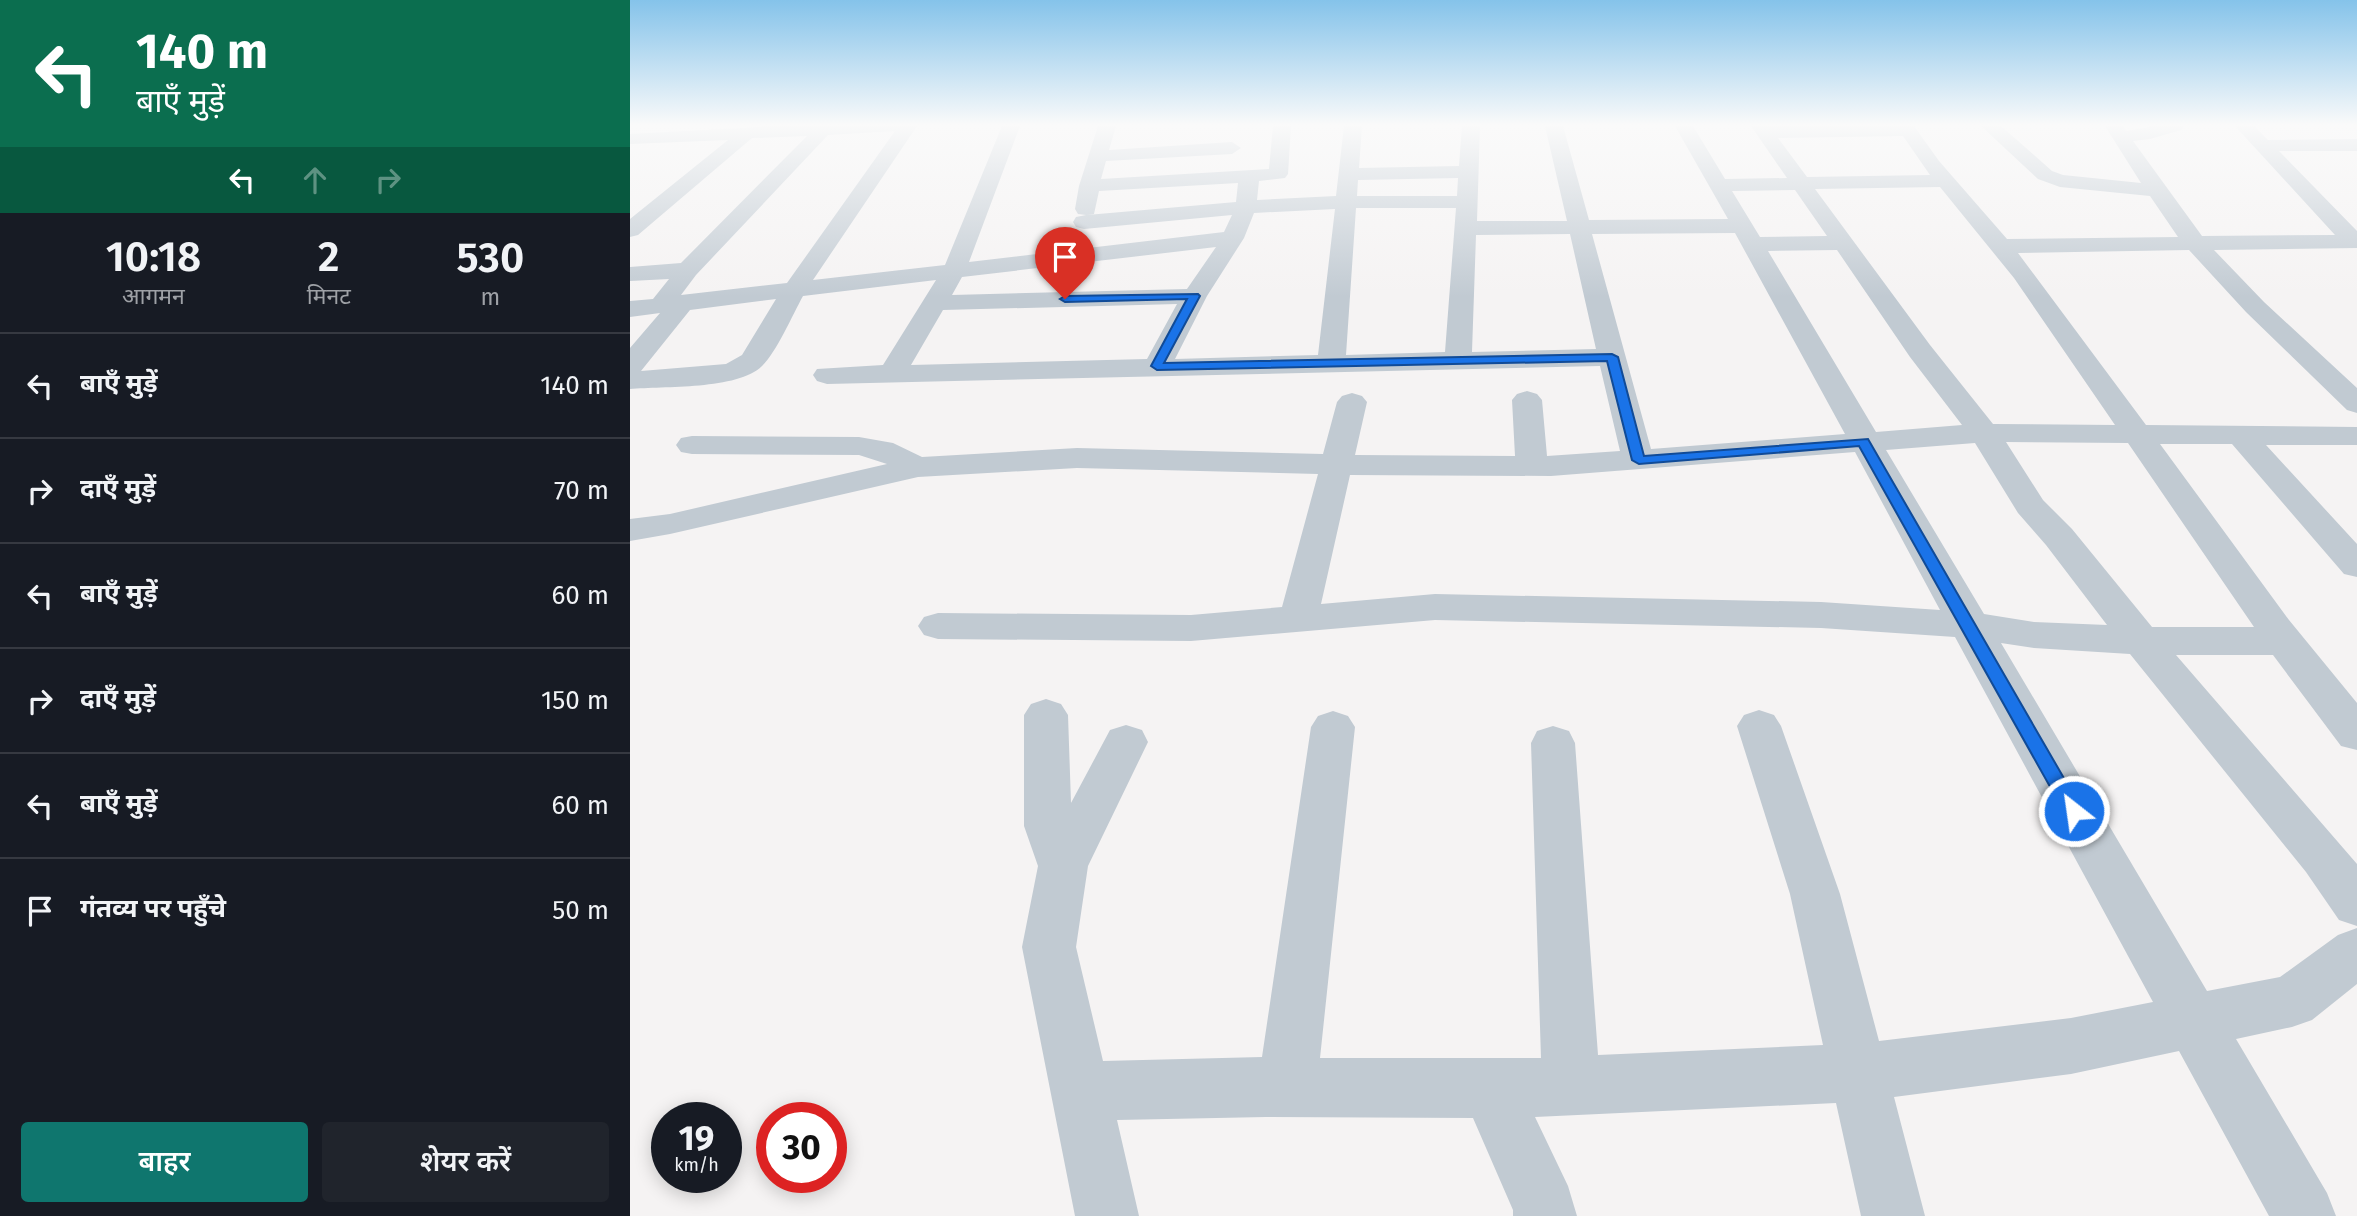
<!DOCTYPE html>
<html lang="hi">
<meta charset="utf-8">
<style>
body{margin:0;font-family:"Fira Sans","Noto Sans Devanagari",sans-serif;background:#20242c;color:#f1f3f6;height:100vh;display:flex;flex-direction:column;font-size:26px;white-space:nowrap}
*{box-sizing:border-box;margin:0}
p{font-size:23px;color:#9ea1a6}
.icon{flex:none;width:38px;height:38px;fill:none;stroke:currentColor;stroke-width:2;stroke-linecap:round;stroke-linejoin:round}
.map{position:relative;flex:1;overflow:hidden}
.side{display:flex;flex-direction:column;background:#171b24;width:630px}
.side>*{flex:none}
.hud{background:#0b6e4f;color:#fff;overflow:hidden}
.speed{position:absolute;left:21px;top:1102px;display:flex;gap:14px;font-size:35px;font-weight:700;text-align:center}
.speed>*{display:grid;place-content:center;width:91px;height:91px;border-radius:50%;background:#171b24;box-shadow:0 4px 18px #0003;line-height:1}
.speed small{font-size:18px;font-weight:400}
.speed .limit{border:10px solid #d22;background:#fff;color:#111}
.pin{position:absolute;display:grid;place-items:center;width:60px;height:60px;color:#fff;margin:-72px -30px;border-radius:50% 50% 50% 0;rotate:-45deg;box-shadow:0 0 7px #0007}
.pin .icon{rotate:45deg}
.me{position:absolute;width:77px;margin:-38px;rotate:330deg;stroke-linejoin:round;filter:drop-shadow(0 0 5px #0008)}
.turn{display:flex;align-items:center;gap:24px;height:147px;padding:0 21px;font-size:32px}
.turn .icon{width:91px;height:91px;stroke-width:2.5}
.turn b{display:block;font-size:49px;line-height:60px}
.lanes{display:flex;align-items:center;height:66px;padding:0 21px;background:#0003;justify-content:center;gap:35px;direction:ltr}
.lanes .off{opacity:.35}
.eta{display:flex;justify-content:space-evenly;align-items:center;height:119px;text-align:center}
.eta b{font-size:42px;font-weight:600;line-height:49px}
.action{display:flex;gap:14px;margin-top:auto;padding:14px 21px}
.action a{flex:1;height:80px;border-radius:7px;background:#0f766e;color:#fff;font-size:28px;font-weight:600;line-height:80px;text-align:center}
.action a+a{background:#20242c;color:#f1f3f6}
ul{padding:0;list-style:none}
li{display:flex;align-items:center;gap:21px;height:105px;padding:0 21px;border-top:2px solid #363941}
li div{flex:1}
li b{display:block;font-size:26px}
li em{font-style:normal}
main{display:flex;flex:1;min-height:0}
.map>svg:first-child{display:block}
.lines{fill:none;stroke-linecap:round;stroke-linejoin:round}
.minor{fill:#c1cad2;fill-rule:evenodd}
.route{fill:#1a73e8;stroke:#114b97;stroke-width:2}
</style>
<main>
<section class="side">
<div class="hud">
<div class="turn"><svg class="icon" aria-label="left" viewBox="0 0 24 24"><path d="M17 20v-9H6M10 6l-5 5 5 5"/></svg><div><b>140 m</b>बाएँ मुड़ें</div></div>
<div class="lanes"><svg class="icon" aria-label="left" viewBox="0 0 24 24"><path d="M17 20v-9H6M10 6l-5 5 5 5"/></svg><svg class="icon off" aria-label="ahead" viewBox="0 0 24 24"><path d="M12 20V5M6 11l6-6 6 6"/></svg><svg class="icon off" aria-label="right" viewBox="0 0 24 24"><path d="M7 20v-9h11M14 6l5 5-5 5"/></svg></div>
</div>
<div class="eta">
<div><b>10:18</b><p>आगमन</p></div>
<div><b>2</b><p>मिनट</p></div>
<div><b>530</b><p>m</p></div>
</div>
<ul>
<li><svg class="icon" aria-label="left" viewBox="0 0 24 24"><path d="M17 20v-9H6M10 6l-5 5 5 5"/></svg><div><b>बाएँ मुड़ें</b></div><em>140 m</em></li>
<li><svg class="icon" aria-label="right" viewBox="0 0 24 24"><path d="M7 20v-9h11M14 6l5 5-5 5"/></svg><div><b>दाएँ मुड़ें</b></div><em>70 m</em></li>
<li><svg class="icon" aria-label="left" viewBox="0 0 24 24"><path d="M17 20v-9H6M10 6l-5 5 5 5"/></svg><div><b>बाएँ मुड़ें</b></div><em>60 m</em></li>
<li><svg class="icon" aria-label="right" viewBox="0 0 24 24"><path d="M7 20v-9h11M14 6l5 5-5 5"/></svg><div><b>दाएँ मुड़ें</b></div><em>150 m</em></li>
<li><svg class="icon" aria-label="left" viewBox="0 0 24 24"><path d="M17 20v-9H6M10 6l-5 5 5 5"/></svg><div><b>बाएँ मुड़ें</b></div><em>60 m</em></li>
<li><svg class="icon" aria-label="arrive" viewBox="0 0 24 24"><path d="M6 21V4h12l-3 4 3 4H6"/></svg><div><b>गंतव्य पर पहुँचे</b></div><em>50 m</em></li>
</ul>
<div class="action"><a>बाहर</a><a>शेयर करें</a></div>
</section>
<div class="map">
<svg width="1727" height="1216" viewBox="0 0 1727 1216">
<rect width="100%" height="100%" fill="#f5f3f3"/>
<g class="lines">
<!-- minor -->
<path class="minor" d="M147 126H287L183 280 315 265 372 126H390L339 262 594 232 602 215 454 229 446 227 443 222 446 217 456 215 448 214 445 209 449 186 468 126H486L479 150 602 142 611 148 602 154 476 161 471 179 639 169 643 126H661L658 174 655 178 629 181 627 200 706 196 714 126H732L729 168 829 166 832 126H850L847 221H937L915 126H933L959 220 1098 219 1045 126H1063L1095 179 1157 178 1121 126H1284L1309 161 1377 239 1548 237 1520 196 1430 187 1408 179 1351 126H1371L1422 171 1433 175 1511 183 1475 126H1493L1496 131 1525 126H1554L1551 130 1520 139 1503 141 1572 236 1705 235 1605 126H1624L1638 140 1727 139V151H1649L1727 231V248L1584 250 1634 302 1727 388V413L1717 410 1616 312 1559 250 1388 253 1516 425 1727 427V445H1636L1727 544V577L1714 574 1602 444H1530L1659 620 1727 703V750L1711 746 1643 655H1546L1727 864V926L1709 920 1676 872 1500 654 1404 648 1371 643 1577 991 1650 977 1708 935 1727 928V984L1682 1020 1662 1027 1606 1039 1697 1193 1706 1216H1639L1549 1051 1441 1074 1264 1097 1295 1216H1231L1206 1103 905 1117 938 1186 947 1216H883V1210L843 1118 636 1117 487 1120 509 1216H445L392 947 408 866 394 826V715L401 704 416 699 431 704 438 715 441 803 480 730 496 725 512 730 518 742 458 866 446 947 473 1061 632 1057 681 727 688 716 703 711 718 716 725 727 690 1058H911L901 743 907 731 923 726 939 731 945 743 968 1055 1193 1045 1160 894 1107 726 1114 715 1129 710 1144 715 1151 726 1210 894 1249 1041 1441 1018 1523 1002 1325 637 1191 628 805 620 561 641 308 639 294 635 288 626 294 617 308 613 561 615 652 607 688 474 447 468 288 477 40 534 0 541V519L40 514 257 464 229 455 62 454 51 452 46 445 51 438 62 436 229 437 263 443 292 457 447 448 693 454 707 402 712 396 722 393 732 396 737 402 725 455 885 456 882 400 887 394 897 391 907 394 912 400 917 456 990 451 970 366 197 384 187 381 183 375 187 369 253 365 306 280 173 296C163 314 146 353 132 366 108 390 33 386 0 389V348L30 313 0 317V301L23 299 39 279 0 281V267L51 263 177 136 122 138 8 235 0 237V219L98 140 0 144V134ZM265 131 157 283 51 295 66 275 198 135ZM1273 136 1300 175 1177 177 1148 138ZM828 178 827 196H727L728 180ZM608 183 606 202 457 215 464 214 469 191ZM1310 187 1384 278 1485 425 1363 424 1300 345 1185 189ZM1165 190 1197 236 1130 237 1102 191ZM726 208H826L815 352 716 355ZM705 209 688 355 545 359 577 296 614 238 624 213ZM1105 233 1215 434 1021 449 962 234ZM940 234 966 349 842 352 846 235ZM586 247 557 289 322 295 332 277ZM1207 250 1280 357 1332 425 1246 432 1138 251ZM146 299 112 355 96 364 11 371 60 310ZM547 304 517 359 281 365 313 310ZM1376 442 1498 443 1624 627H1522L1442 529 1413 500ZM1345 443 1388 513 1416 545 1477 625 1404 622 1354 614 1256 450ZM1225 452 1310 610 1191 602 805 594 691 604 720 475 921 476Z"/>
</g>
<!-- sky -->
<linearGradient id="sky" x2="0" y2="1"><stop stop-color="#85c3ea"/><stop offset="0.42" stop-color="#fafafa"/><stop offset="1" stop-color="#fafafa" stop-opacity="0"/></linearGradient>
<rect width="1727" height="297" fill="url(#sky)"/>
<!-- route -->
<polygon class="route" points="568,294 570,296 534,363 982,354 988,357 1014,456 1238,439 1450,806 1453,811 1450,817 1444,819 1437,817 1229,446 1009,464 1002,460 977,361 527,370 521,366 557,299 435,302 430,299 435,296"/>
</svg>
<div class="speed"><div>19<small>km/h</small></div><div class="limit">30</div></div>
<div class="pin" style="left:435px;top:299px;background:#d93025"><svg class="icon" aria-label="arrive" viewBox="0 0 24 24"><path d="M6 21V4h12l-3 4 3 4H6"/></svg></div>
<svg class="me" style="left:1444px;top:811px" viewBox="-20 -20 40 40"><circle r="17" fill="#1a73e8" stroke="#fff" stroke-width="3"/><path d="M0-11L8 9 0 5-8 9z" fill="#fff"/></svg>
</div>
</main>
